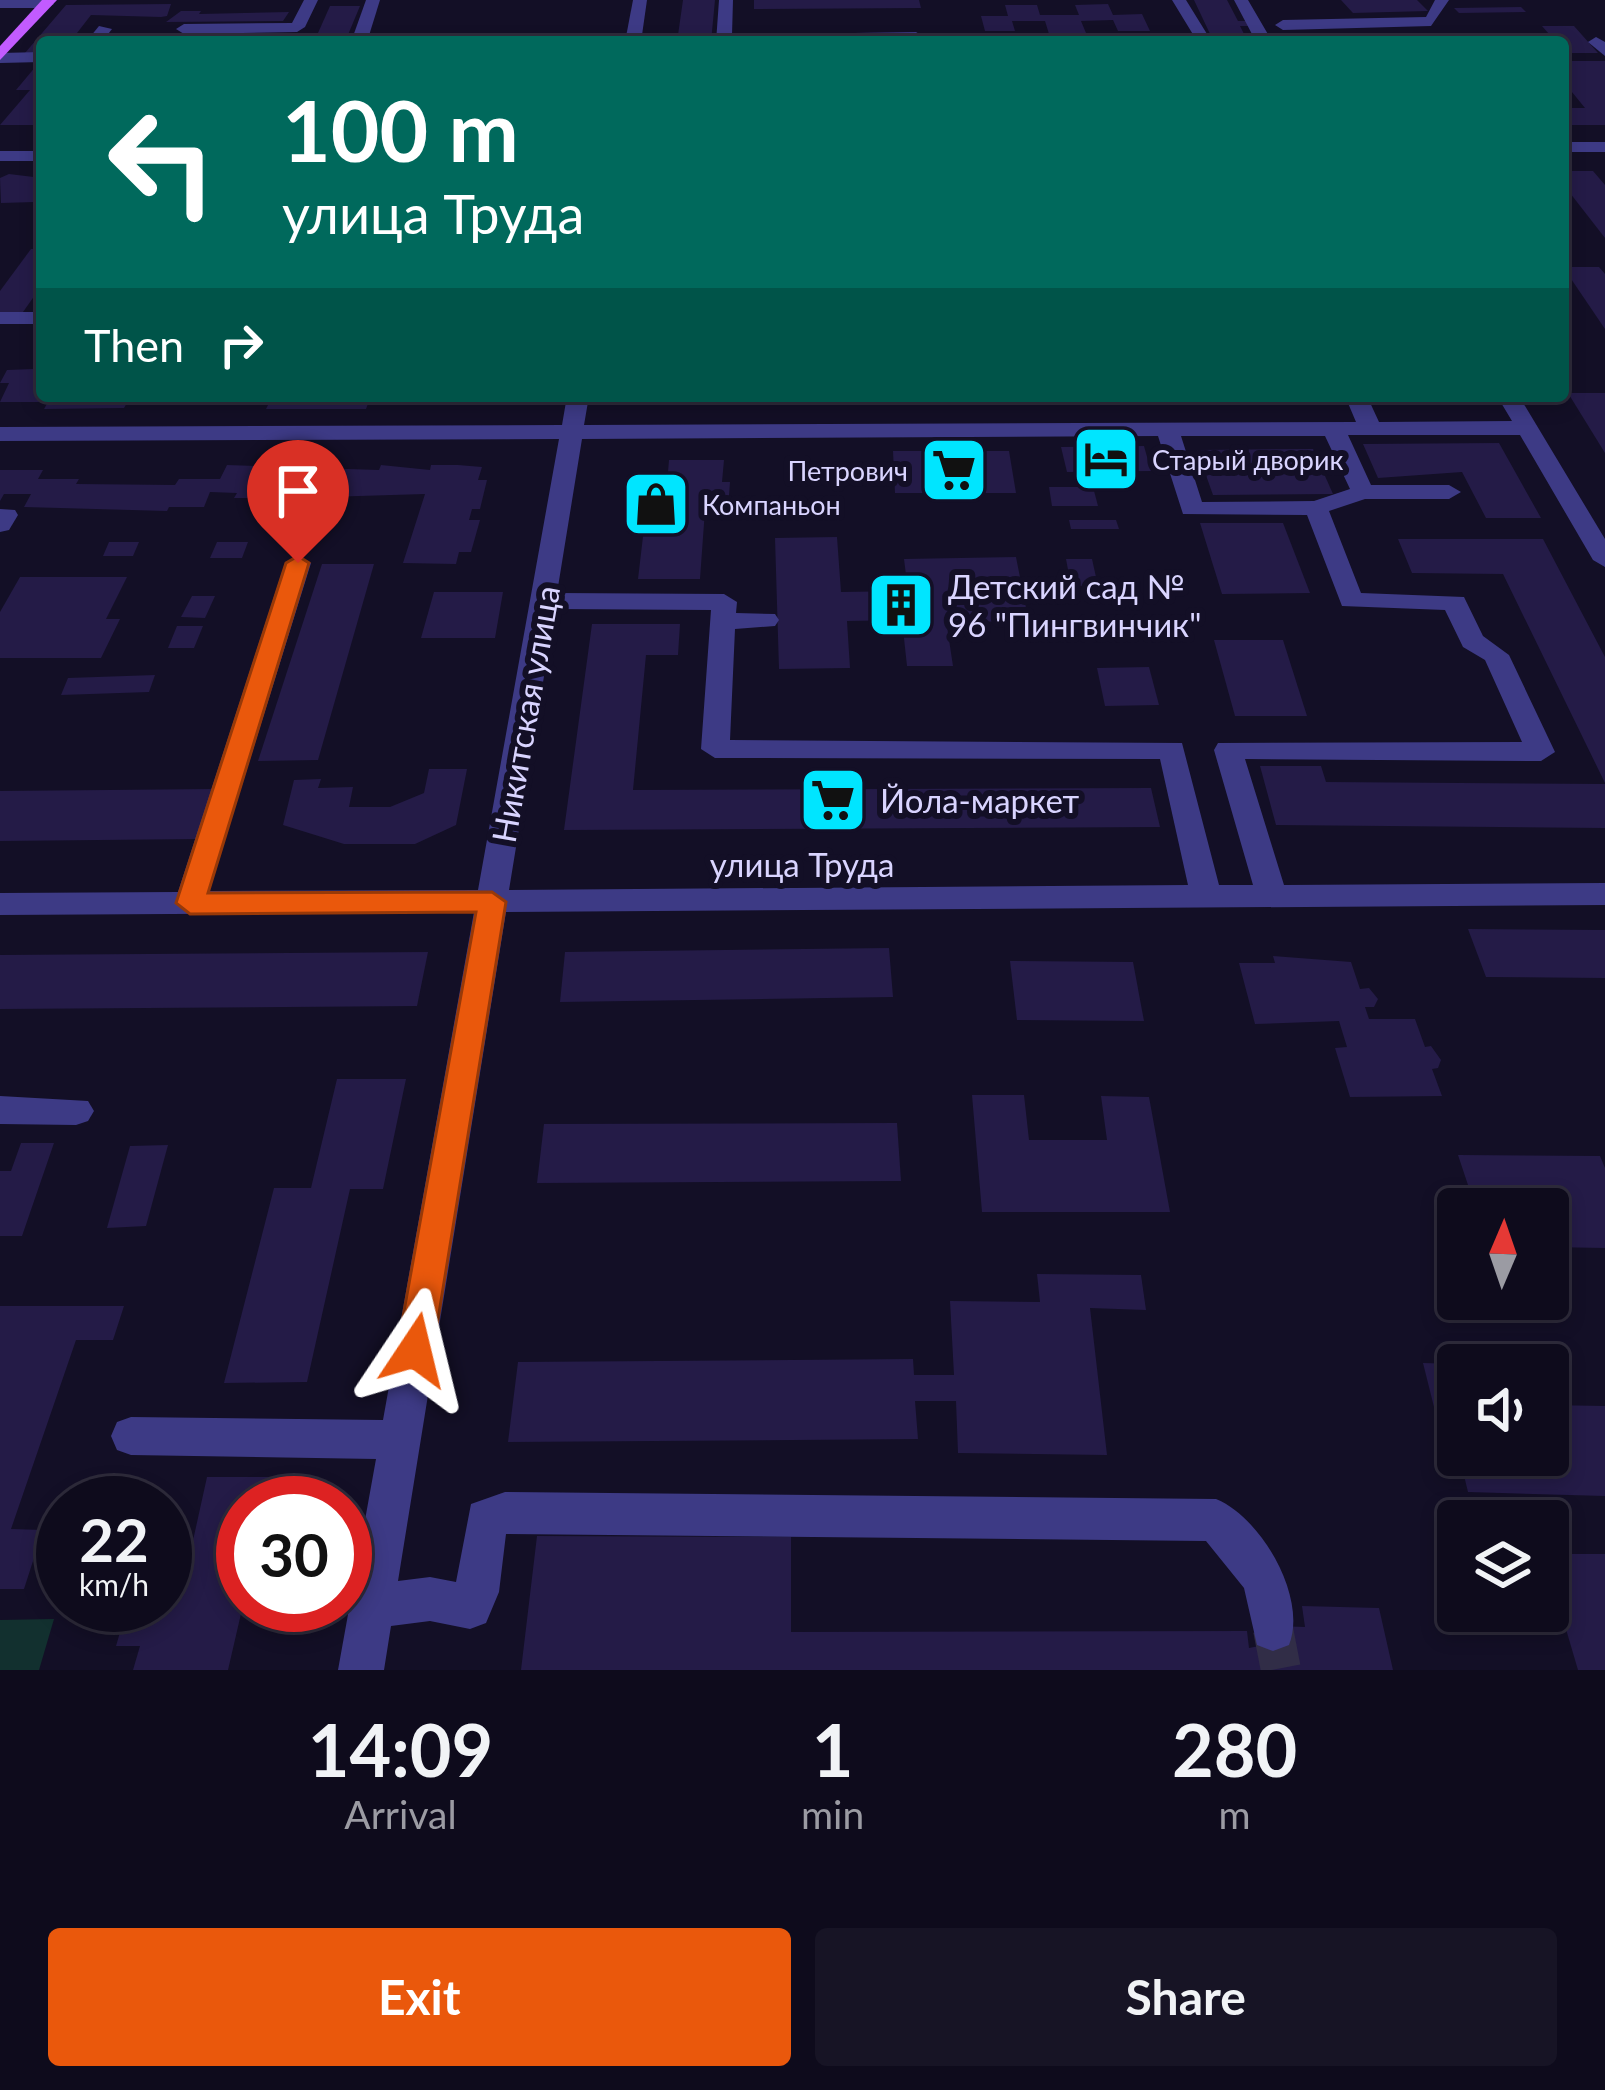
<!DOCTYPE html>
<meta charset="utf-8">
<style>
body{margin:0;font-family:Lato,sans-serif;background:#171425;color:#f1f3f6;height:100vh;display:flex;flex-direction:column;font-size:45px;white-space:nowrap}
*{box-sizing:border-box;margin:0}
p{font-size:39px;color:#9b9ba3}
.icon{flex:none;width:66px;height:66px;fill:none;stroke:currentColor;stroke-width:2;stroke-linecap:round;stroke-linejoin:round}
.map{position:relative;height:1670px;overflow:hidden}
.sheet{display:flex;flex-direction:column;background:#0e0b1c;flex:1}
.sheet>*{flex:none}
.guide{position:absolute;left:36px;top:36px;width:1533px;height:366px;border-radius:12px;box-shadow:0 6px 18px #0003,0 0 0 3px #2e2b3b;background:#00695c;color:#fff;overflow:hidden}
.needle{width:78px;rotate:2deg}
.controls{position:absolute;left:1437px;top:1188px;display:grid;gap:24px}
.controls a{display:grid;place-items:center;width:132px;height:132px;border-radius:12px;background:#0e0b1c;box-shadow:0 6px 18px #0003,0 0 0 3px #2e2b3b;font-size:60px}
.speed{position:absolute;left:36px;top:1476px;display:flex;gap:24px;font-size:60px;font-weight:700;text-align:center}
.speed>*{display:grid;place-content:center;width:156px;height:156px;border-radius:50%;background:#0e0b1c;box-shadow:0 6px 18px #0003,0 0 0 3px #2e2b3b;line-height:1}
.speed small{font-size:30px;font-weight:400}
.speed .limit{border:18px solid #d22;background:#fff;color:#111}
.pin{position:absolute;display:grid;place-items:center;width:102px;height:102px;color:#fff;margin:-123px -51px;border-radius:50% 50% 50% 0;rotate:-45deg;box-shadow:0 0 12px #0007}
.pin .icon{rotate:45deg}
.me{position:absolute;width:132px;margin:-66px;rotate:10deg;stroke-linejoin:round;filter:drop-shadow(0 0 9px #0008)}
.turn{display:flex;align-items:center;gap:42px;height:252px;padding:0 48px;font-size:54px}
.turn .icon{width:156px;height:156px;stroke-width:2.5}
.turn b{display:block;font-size:84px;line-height:102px}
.then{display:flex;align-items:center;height:114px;padding:0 48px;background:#0003;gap:24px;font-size:45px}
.eta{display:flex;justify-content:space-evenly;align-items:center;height:204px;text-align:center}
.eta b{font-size:72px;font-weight:700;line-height:84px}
.action{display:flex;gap:24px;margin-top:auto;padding:24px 48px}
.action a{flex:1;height:138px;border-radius:12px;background:#ea580c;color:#fff;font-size:48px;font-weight:700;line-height:138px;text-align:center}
.action a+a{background:#171425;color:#f1f3f6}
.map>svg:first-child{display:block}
.green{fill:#12302f}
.building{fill:#241b47}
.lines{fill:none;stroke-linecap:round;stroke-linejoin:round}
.minor-tunnel{stroke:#312d47;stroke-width:40;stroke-dasharray:40 20;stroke-linecap:butt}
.minor{fill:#3d3a85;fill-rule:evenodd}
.major{fill:#c25bff;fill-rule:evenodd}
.route{fill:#ea580c;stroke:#983908;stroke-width:3}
.labels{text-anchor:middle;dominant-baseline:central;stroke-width:12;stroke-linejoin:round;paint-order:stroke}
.far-poi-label{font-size:27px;fill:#d9d4ff;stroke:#130f26;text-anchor:start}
.poi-label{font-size:33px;fill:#d9d4ff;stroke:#130f26;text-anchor:start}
.street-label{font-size:33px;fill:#d9d4ff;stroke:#130f26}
</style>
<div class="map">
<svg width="1605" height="1670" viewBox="0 0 1605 1670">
<rect width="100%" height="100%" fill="#130f26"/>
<!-- green -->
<polygon class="green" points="54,1619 39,1670 0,1670 0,1620"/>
<!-- building -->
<g class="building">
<polygon points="683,0 715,0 711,42 677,42"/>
<polygon points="754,0 919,0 921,8 754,9"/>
<polygon points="1194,0 1227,0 1238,21 1247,21 1250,26 1240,26 1245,36 1211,36"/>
<polygon points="1341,0 1417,0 1428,11 1353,13"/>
<polygon points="171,4 167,16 161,17 91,15 70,42 42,42 42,53 25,53 66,5"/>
<polygon points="1108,4 1113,15 1142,14 1150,31 1118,31 1113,20 1081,21 1086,33 1049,34 1045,21 1012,21 1015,31 985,31 981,16 1008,16 1005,5 1037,5 1040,15 1079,15 1075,5"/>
<polygon points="330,6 360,6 345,42 314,42"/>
<polygon points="1521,7 1526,12 1459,13 1454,8"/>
<polygon points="181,11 201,11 199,14 289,12 283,21 166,22"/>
<polygon points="1542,26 1574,26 1598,53 1563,53 1563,42 1556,42"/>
<polygon points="42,59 42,125 0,125 30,90 16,90"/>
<polygon points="1563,61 1605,61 1605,125 1563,125 1563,108 1585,108 1563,81"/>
<polygon points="1563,171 1593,171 1605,185 1605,238 1563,184"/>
<polygon points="9,174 42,178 42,193 35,202 1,203 0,178"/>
<polygon points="31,249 42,249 42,285 23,312 0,312 0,291"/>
<polygon points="1563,267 1599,267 1605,274 1605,329"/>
<polygon points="42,357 42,396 131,396 124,408 44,409 48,402 0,402 9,383 0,383 7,370 34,369"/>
<polygon points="1568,393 1605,393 1605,453"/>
<polygon points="215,396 371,396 366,409 266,409 270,401 213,401"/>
<polygon points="1499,443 1541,518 1486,518 1462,472 1378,478 1363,444"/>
<polygon points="1144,446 1151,471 1067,472 1061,447"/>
<polygon points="1313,449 1333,494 1213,495 1197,450"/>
<polygon points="893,451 1009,451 1016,493 895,493"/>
<polygon points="669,460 724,460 722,482 730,482 729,496 706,496 700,579 638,579 646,511 640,511 642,496 666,496"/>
<polygon points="227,465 379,470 381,465 430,470 431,465 458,465 482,467 478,480 487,480 480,509 472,509 469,520 480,520 471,552 459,552 456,564 403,563 425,494 326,497 328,493 288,493 286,498 234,498 237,493 210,492 204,507 169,507 167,511 24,507 31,494 4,494 0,501 0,470 43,470 38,479 79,479 76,484 175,485 179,479 220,479"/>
<polygon points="1049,487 1093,487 1098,506 1052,506"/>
<polygon points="1069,520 1116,520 1119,529 1071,529"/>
<polygon points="1200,523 1283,523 1310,593 1222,594"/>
<polygon points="837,537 841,592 908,591 904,559 1016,557 1029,623 946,620 953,666 907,666 902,620 847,621 850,668 779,669 775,538"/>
<polygon points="1398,539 1543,539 1605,657 1605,783 1503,574 1412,573"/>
<polygon points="109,542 139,542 133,556 103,556"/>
<polygon points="217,542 248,542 242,558 210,558"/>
<polygon points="1066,559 1092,559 1098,586 1071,586"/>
<polygon points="322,564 374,564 318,760 258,761"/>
<polygon points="20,577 127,577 106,619 120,619 101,658 0,658 0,612"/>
<polygon points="434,592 503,592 495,638 421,638"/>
<polygon points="192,596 215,596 205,618 181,617"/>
<polygon points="592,624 680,624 678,655 646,655 633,790 1151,788 1160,827 564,830"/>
<polygon points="177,626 203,626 194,648 168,648"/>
<polygon points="1214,640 1283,640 1307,716 1235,716"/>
<polygon points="1149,667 1159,705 1105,706 1097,668"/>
<polygon points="155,675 149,692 61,695 68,678"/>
<polygon points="1260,766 1321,766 1326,782 1605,784 1605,828 1276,825"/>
<polygon points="429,769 467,769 456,825 415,844 344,844 283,825 294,780 321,779 318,788 353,787 349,807 390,807 424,793"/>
<polygon points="216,789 198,839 0,841 0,791"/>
<polygon points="1468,929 1605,930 1605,978 1486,977"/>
<polygon points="889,948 893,997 560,1002 565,952"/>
<polygon points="428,952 417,1006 0,1009 0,955"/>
<polygon points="1273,956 1351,962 1360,989 1369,988 1378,999 1374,1007 1365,1007 1369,1019 1415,1019 1425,1047 1431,1046 1441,1060 1438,1068 1432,1069 1442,1096 1350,1097 1335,1048 1347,1047 1339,1021 1255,1024 1239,963 1275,963"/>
<polygon points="1010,961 1133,962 1144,1021 1017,1020"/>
<polygon points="337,1079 406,1079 383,1189 350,1189 307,1382 224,1383 274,1188 311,1188"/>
<polygon points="972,1095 1024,1095 1029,1140 1107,1140 1101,1096 1149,1097 1170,1212 982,1212"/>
<polygon points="897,1123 901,1181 537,1183 544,1124"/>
<polygon points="21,1143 54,1143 22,1236 0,1236 0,1171 11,1171"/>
<polygon points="168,1145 146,1226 107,1228 130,1146"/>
<polygon points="1458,1155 1600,1156 1605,1168 1605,1248 1548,1247 1548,1209 1476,1209"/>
<polygon points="1037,1274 1141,1275 1146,1310 1090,1308 1107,1455 958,1453 956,1401 915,1401 918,1439 508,1442 518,1362 913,1359 914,1375 954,1375 950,1301 1040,1302"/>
<polygon points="0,1306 124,1306 113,1340 76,1340 11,1529 43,1530 24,1589 0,1589"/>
<polygon points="1423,1363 1458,1364 1458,1444 1452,1427 1439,1427"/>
<polygon points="1548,1405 1605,1406 1605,1496 1468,1492 1459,1455 1548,1455"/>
<polygon points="207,1477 306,1477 300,1503 243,1503 243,1605 228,1670 133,1670 140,1646 116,1646 128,1605 165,1605 165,1595 181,1595"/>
<polygon points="537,1536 791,1537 791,1632 1247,1631 1249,1648 1259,1646 1276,1626 1305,1627 1302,1606 1379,1608 1393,1670 521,1670"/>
<polygon points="1548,1554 1605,1554 1605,1670 1578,1670 1548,1568"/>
</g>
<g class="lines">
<!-- minor-tunnel -->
<polyline class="minor-tunnel" points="1273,1629 1281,1670"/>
<!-- minor -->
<g class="minor">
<polygon points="0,0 49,0 54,4 47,8 0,8"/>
<polygon points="304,0 318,0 305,27 297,32 184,34 176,29 184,24 292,23"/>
<polygon points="366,0 380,0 367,42 351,42"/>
<polygon points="633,0 647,0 641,42 625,42"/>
<polygon points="719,0 733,0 732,35 916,32 924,37 916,42 716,42"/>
<polygon points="1172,0 1186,0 1207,34 1253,36 1234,0 1248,0 1269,36 1289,41 1197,41"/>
<polygon points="1435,0 1449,0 1431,26 1283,30 1275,25 1283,20 1426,17"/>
<polygon points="99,26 112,29 102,42 86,42"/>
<polygon points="1596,37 1605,42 1605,56 1588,42"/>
<polygon points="42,52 42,62 0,63 0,53"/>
<rect x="1563" y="142" width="42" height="10"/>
<rect x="0" y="151" width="42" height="10"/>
<rect x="0" y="312" width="42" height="12"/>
<path d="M567 396H589L584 425 1356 422 1345 396H1367L1379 422 1512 421 1497 396H1519L1605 539V567L1593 560 1520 435H1348L1371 485H1449L1461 492 1449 499H1365L1329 511 1361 593 1464 597 1483 636 1509 655 1555 752 1541 761 1245 759 1284 885 1605 883V905L506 912 398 1581 430 1577 456 1582 471 1504 505 1492 1216 1499C1261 1517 1308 1598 1289 1645L1273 1651 1257 1645 1244 1588 1206 1541 506 1534 499 1592 486 1623 470 1629 430 1621 391 1626 384 1670H338L376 1459 131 1455 117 1450 111 1436 117 1422 131 1417 383 1420 474 912 0 915V893L178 892 285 563 298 555 311 563 209 891 478 890 559 439 0 441V427L562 425ZM1158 436 1183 514 1307 515 1342 606 1445 610 1463 647 1485 660 1522 742 1218 743 1214 750 1253 885H1219L1182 743 730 740 735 629 775 626 779 620 775 614 736 613 737 602 724 594 557 593 582 439ZM1181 436H1325L1350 489 1314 501 1202 502ZM555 609 711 610 701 749 715 758 1160 759 1188 885 509 890Z"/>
<polygon points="0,509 15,510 18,515 9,530 0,532"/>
<polygon points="0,1096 88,1101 94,1111 88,1121 76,1125 0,1124"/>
</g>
<!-- major -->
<polygon class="major" points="42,0 57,0 0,60 0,46"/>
</g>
<!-- route -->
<polygon class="route" points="298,556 309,563 208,893 492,892 506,902 433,1350 428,1362 415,1366 403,1362 397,1350 476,912 190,914 176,903 286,563"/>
<!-- icons -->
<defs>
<g id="hotel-square" transform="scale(3.45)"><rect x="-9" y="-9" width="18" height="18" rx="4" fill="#00e5ff" stroke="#130f26"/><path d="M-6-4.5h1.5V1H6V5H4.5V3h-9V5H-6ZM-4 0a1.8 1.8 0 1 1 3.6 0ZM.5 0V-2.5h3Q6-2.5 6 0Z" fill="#111"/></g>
<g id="supermarket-square" transform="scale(3.45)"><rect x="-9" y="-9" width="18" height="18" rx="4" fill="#00e5ff" stroke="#130f26"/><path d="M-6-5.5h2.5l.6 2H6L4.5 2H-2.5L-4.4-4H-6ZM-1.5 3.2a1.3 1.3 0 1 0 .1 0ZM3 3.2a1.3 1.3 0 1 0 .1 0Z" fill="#111"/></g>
<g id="shop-square" transform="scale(3.45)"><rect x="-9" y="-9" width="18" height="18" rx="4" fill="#00e5ff" stroke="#130f26"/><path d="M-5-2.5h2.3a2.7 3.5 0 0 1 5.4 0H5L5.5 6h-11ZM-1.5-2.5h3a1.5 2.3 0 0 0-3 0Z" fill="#111"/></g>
<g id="building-square" transform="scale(3.45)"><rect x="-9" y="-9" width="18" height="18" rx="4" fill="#00e5ff" stroke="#130f26"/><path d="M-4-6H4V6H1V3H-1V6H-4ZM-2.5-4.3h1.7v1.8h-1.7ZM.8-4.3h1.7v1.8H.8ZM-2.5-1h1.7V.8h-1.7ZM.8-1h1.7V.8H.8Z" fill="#111"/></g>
</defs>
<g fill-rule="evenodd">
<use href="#hotel-square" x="1106" y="459"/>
<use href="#supermarket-square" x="954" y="470"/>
<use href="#shop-square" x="656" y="504"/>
<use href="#building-square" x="901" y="605"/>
<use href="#supermarket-square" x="833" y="800"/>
</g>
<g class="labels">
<!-- far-poi labels -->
<g class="far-poi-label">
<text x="1152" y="459">Старый дворик</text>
<text x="908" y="470" text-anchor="end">Петрович</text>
<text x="702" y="504">Компаньон</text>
</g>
<!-- poi labels -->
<g class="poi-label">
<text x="948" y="586">Детский сад №<tspan x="948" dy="38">96 "Пингвинчик"</tspan></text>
<text x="880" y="800">Йола-маркет</text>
</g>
<!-- street labels -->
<g class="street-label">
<text transform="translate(525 714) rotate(-80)">Никитская улица</text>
<text x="802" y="864">улица Труда</text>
</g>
</g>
</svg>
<div class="controls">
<a><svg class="needle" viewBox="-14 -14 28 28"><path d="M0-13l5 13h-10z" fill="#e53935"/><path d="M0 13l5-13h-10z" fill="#9b9ba3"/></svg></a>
<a><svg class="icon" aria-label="sound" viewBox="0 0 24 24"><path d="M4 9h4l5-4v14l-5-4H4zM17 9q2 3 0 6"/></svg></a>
<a><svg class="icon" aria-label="layers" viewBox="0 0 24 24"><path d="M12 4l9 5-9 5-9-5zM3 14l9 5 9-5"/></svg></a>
</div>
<div class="speed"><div>22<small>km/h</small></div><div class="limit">30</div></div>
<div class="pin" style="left:298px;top:563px;background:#d93025"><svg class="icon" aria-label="arrive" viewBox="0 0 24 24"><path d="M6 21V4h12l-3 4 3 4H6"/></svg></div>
<svg class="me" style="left:415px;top:1350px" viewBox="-20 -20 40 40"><path d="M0-17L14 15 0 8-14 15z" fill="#ea580c" stroke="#fff" stroke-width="4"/></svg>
<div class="guide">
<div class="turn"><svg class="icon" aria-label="left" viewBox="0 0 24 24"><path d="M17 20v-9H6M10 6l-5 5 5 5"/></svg><div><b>100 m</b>улица Труда</div></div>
<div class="then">Then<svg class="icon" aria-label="right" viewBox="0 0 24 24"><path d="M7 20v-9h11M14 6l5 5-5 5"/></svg></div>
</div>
</div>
<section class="sheet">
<div class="eta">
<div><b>14:09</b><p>Arrival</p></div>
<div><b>1</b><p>min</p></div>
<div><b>280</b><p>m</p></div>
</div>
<div class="action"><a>Exit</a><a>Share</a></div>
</section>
